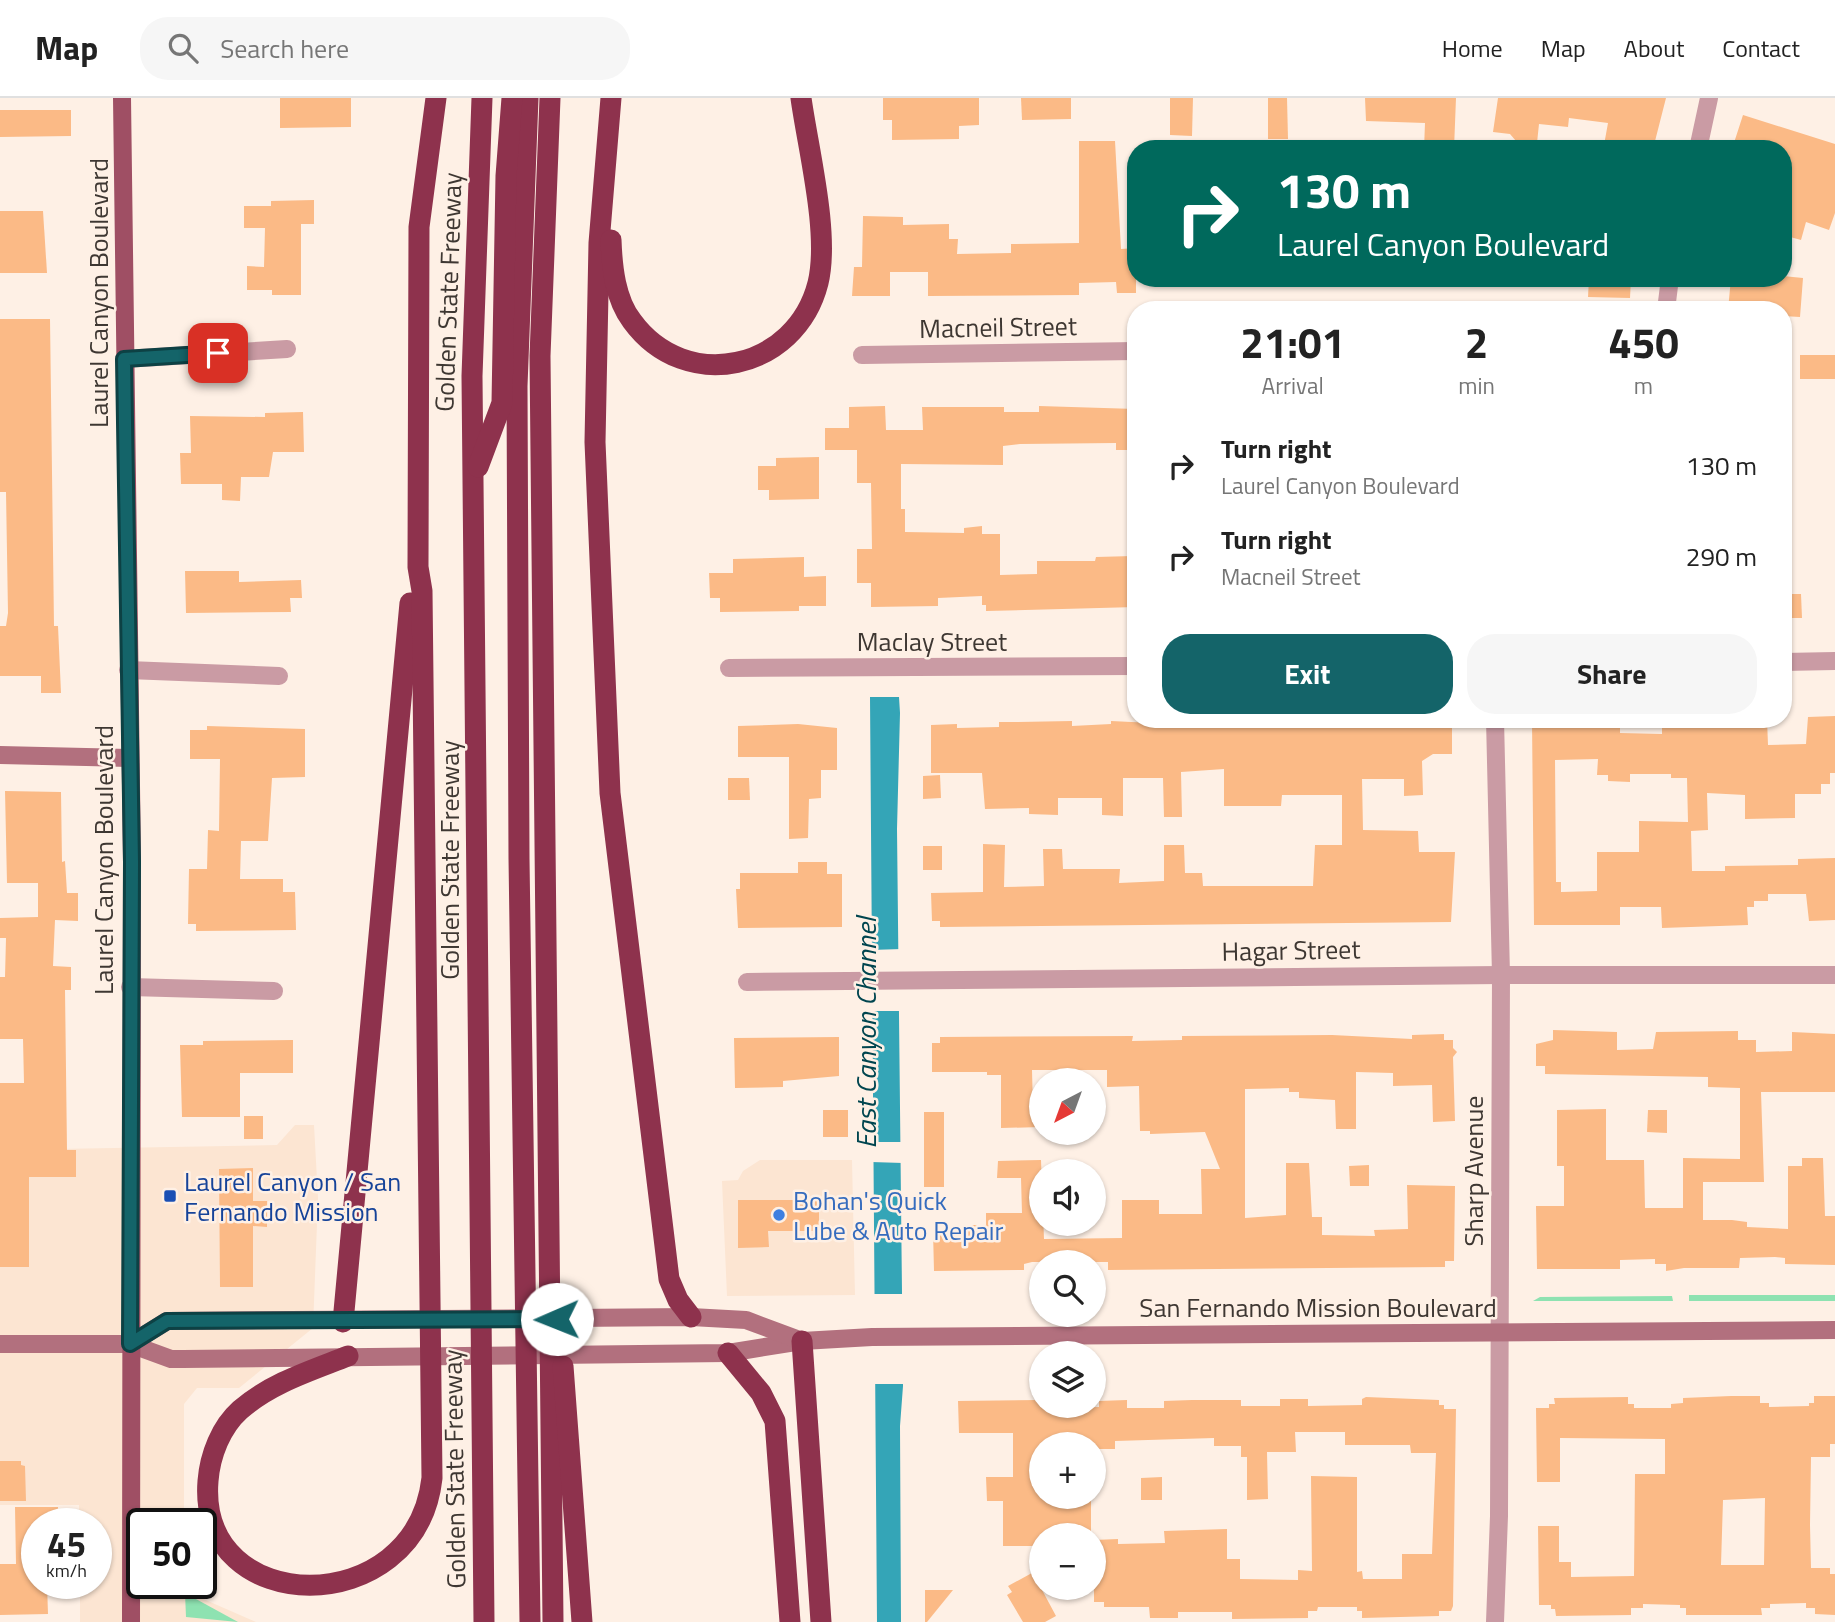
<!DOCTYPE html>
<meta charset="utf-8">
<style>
body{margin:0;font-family:"Titillium Web",sans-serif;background:#f6f6f6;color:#222;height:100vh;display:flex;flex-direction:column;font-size:26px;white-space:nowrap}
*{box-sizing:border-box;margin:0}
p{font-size:23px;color:#767676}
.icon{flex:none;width:38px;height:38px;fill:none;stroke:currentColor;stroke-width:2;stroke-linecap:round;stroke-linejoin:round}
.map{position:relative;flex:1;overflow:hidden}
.panel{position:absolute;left:1127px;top:203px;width:665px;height:427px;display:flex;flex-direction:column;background:#fff;border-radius:28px;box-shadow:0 2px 5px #0004}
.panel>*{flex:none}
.hud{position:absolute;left:1127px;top:42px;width:665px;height:147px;border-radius:28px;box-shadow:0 2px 5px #0004;background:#00695c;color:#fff;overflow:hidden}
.needle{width:46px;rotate:221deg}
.tools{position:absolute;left:1029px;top:970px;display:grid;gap:14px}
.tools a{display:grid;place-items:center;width:77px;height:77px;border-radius:50%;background:#fff;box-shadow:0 2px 5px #0004;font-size:35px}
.speed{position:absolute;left:21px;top:1410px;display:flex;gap:14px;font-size:35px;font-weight:700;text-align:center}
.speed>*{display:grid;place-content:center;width:91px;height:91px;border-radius:50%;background:#fff;box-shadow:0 2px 5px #0004;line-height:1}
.speed small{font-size:18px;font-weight:400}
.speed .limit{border:4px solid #111;border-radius:10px;background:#fff;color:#111}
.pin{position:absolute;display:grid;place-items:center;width:60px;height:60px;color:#fff;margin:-30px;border-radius:14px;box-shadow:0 4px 10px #0006}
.me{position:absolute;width:77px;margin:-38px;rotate:269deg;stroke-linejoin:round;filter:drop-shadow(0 0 5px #0008)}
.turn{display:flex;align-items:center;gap:24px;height:147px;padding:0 35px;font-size:32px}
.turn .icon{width:91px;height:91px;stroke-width:2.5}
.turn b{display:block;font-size:49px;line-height:60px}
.eta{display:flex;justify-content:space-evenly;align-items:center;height:119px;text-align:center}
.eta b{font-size:42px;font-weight:700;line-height:49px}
.primary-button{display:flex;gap:14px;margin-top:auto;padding:14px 35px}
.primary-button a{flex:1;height:80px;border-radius:28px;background:#146469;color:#fff;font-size:28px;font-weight:700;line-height:80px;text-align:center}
.primary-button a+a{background:#f6f6f6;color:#222}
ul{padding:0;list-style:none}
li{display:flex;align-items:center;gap:21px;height:91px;padding:0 35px}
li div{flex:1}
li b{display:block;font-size:26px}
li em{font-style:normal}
header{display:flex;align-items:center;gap:42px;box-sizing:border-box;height:98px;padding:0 35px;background:#fff;border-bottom:2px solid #e0e0e0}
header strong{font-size:33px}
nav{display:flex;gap:38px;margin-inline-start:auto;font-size:24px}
.search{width:490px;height:63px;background:#f6f6f6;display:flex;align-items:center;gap:18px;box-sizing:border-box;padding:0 24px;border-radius:28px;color:#767676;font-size:26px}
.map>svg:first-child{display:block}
.built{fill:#fce5d2}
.green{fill:#8ee2b1}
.water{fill:#34a5b7}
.pier{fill:#fef0e5}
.building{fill:#fbba86;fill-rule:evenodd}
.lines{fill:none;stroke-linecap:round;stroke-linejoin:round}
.street{stroke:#ca9ba4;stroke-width:18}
.secondary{stroke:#b2707e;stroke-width:18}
.primary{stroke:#9f4f64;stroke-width:18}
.highway{stroke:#8e324d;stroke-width:21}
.route-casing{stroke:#0d4144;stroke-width:18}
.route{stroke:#146469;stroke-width:12}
.transit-dot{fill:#1a4fb4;stroke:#fef0e5;stroke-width:2.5}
.shop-dot{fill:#3f7fe0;stroke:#fef0e5;stroke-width:2.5}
.labels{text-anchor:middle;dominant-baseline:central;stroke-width:5;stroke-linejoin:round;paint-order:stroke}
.street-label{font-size:26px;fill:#3e3732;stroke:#fef0e5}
.transit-label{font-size:26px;fill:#164399;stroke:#fef0e5;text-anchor:start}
.shop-label{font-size:26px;fill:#366cbe;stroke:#fef0e5;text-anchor:start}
.water-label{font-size:28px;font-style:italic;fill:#00454f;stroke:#fef0e5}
</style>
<header>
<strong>Map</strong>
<div class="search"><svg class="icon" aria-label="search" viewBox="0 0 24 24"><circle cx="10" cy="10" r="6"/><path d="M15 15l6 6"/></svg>Search here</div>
<nav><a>Home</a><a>Map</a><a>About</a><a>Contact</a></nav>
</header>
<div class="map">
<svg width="1835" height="1524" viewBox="0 0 1835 1524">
<rect width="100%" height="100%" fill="#fef0e5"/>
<!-- built -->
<g class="built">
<polygon points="295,1027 314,1027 318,1100 313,1230 239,1290 197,1290 184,1306 184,1426 142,1426 142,1486 184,1486 185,1493 256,1524 80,1524 80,1486 96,1486 96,1426 79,1426 79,1407 0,1407 0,1052 277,1047"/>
<polygon points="760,1062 852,1062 855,1197 727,1198 722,1083 738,1082 743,1073"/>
</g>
<!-- green -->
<g class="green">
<rect x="1689" y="1197" width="146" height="6"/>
<polygon points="1672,1198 1673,1203 1533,1203 1540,1199"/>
<polygon points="185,1495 238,1524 186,1519"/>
</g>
<!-- water -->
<polygon class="water" points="870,599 899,599 900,615 897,731 903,1288 900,1328 901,1524 877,1524"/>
<!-- pier -->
<g class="pier">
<polygon points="902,851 902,913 870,913 870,852"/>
<polygon points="871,1044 903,1044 903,1065 871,1064"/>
<rect x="872" y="1196" width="32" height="90"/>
</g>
<!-- building -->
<g class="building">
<polygon points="280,0 351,0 351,29 280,30"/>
<polygon points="883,0 979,0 979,27 959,28 959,41 892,42 892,22 883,22"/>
<polygon points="1021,0 1071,0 1071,21 1022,22"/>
<polygon points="1170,0 1193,0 1192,38 1170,37"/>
<polygon points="1268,0 1287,0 1288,41 1268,41"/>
<polygon points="1365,0 1456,0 1454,51 1424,51 1425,25 1366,23"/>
<polygon points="1498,0 1666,0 1653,51 1604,47 1608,25 1569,20 1568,29 1539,26 1537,45 1516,43 1510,36 1493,34"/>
<polygon points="0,12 71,12 71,38 0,39"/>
<polygon points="1743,17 1835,46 1835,115 1829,132 1806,124 1801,142 1783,137 1783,51 1732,51"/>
<polygon points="1079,43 1115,43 1121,151 1136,150 1136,195 1117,195 1116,184 1079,185 1079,197 928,198 928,174 890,174 890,198 852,198 854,169 862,169 863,118 903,119 903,127 949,126 949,141 958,141 957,156 1011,155 1011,146 1079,145"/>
<polygon points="314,102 314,126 301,126 301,197 272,197 272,192 247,192 247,168 264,169 265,130 244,130 244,108 271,108 271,103"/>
<polygon points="0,113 43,113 47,175 0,175"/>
<polygon points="1783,178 1803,180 1800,219 1783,218 1783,212 1728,212 1731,180 1783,180"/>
<polygon points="1589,180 1631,180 1630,200 1588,199"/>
<polygon points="0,221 50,221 54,528 58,528 61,595 41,595 41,578 0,578 0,528 6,528 8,515 6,394 0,394"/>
<rect x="1800" y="257" width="35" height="24"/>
<polygon points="885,308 886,332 923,332 922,309 1004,309 1004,314 1039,314 1039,308 1136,311 1136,352 1116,352 1116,345 1020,346 1003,348 1003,367 901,366 901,411 905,411 905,434 964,435 964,430 982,428 982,436 1000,436 1000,477 1037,476 1037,463 1095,463 1096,459 1133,458 1136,509 986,513 986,507 982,507 982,498 938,500 938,508 871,509 871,485 857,485 857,451 872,451 871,385 857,385 857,352 825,352 825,330 849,330 849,309"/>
<polygon points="303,314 304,354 273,354 269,379 241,379 240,403 222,402 222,386 181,386 180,355 191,355 190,318 265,319 265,315"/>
<polygon points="819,359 819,401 769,402 769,392 758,392 758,368 776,368 776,360"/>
<polygon points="804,459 804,479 826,478 826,508 799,508 799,513 720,514 720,500 710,500 709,475 733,475 733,461"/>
<polygon points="185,473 239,473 239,484 301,482 302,500 290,500 291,514 186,515"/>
<polygon points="1783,496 1801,496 1802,520 1783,520"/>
<path d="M1835 618V675H1830V686H1821V696H1795V720L1745 721V697L1707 695 1708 732 1691 733 1692 773H1725V768L1798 767V761L1835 760V822L1809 823 1806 796H1768V803H1754V809H1747L1748 827 1662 830 1661 809H1620V827H1534L1532 622 1620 621V635L1662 636V621H1767L1768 647 1806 646 1808 619ZM1598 661 1597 677H1608V683L1630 684V676H1671V680H1687L1688 724 1639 723V754H1597V793L1561 794V784H1556L1555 662Z"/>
<polygon points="1186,622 1249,622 1249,627 1292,628 1292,622 1314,622 1314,626 1440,623 1440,627 1452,626 1452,656 1433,656 1422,663 1423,697 1404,698 1404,681 1362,681 1363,732 1418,733 1419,754 1455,754 1451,824 940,829 940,823 932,823 931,795 983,794 983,746 1005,747 1004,789 1044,788 1043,751 1062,751 1063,771 1120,771 1119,785 1164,783 1164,747 1184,747 1185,775 1202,775 1203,788 1313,788 1315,747 1342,747 1342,697 1282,697 1281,708 1224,708 1224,671 1181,674 1182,719 1164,719 1163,680 1123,680 1123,718 1102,717 1102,700 1058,700 1058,717 1029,716 1029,710 985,711 982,675 931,675 931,627 957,626 957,630 999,629 999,624 1018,624 1072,623 1072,628 1111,626 1111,623 1172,626"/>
<polygon points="798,626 837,630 837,672 821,672 821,700 809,701 808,740 789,741 789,659 738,659 738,628"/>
<polygon points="207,628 305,631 305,679 272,680 268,743 241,743 240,781 283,781 283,794 295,794 296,832 196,833 196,826 188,826 189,771 207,771 208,732 219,733 220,661 190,661 190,632 207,632"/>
<polygon points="940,677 941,700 923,701 923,678"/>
<polygon points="728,680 749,680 750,702 728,702"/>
<polygon points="5,693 61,694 62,764 65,763 67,795 78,795 78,823 55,822 53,868 71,869 71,892 65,892 67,1052 76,1052 76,1079 29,1079 29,1169 0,1169 0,985 24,985 23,941 0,941 0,879 5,879 6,840 0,840 0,820 38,819 38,785 7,785"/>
<rect x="923" y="748" width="19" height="24"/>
<polygon points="798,764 827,764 827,776 842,776 842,829 738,830 736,791 740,791 740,775 798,775"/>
<polygon points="1553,932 1617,934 1617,952 1653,951 1656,934 1738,933 1738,942 1756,942 1756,954 1792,953 1792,934 1835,936 1835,994 1761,994 1764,1084 1703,1084 1703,1122 1732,1122 1747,1124 1747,1129 1788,1131 1788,1068 1802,1068 1802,1060 1823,1060 1825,1118 1835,1118 1835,1167 1785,1166 1785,1160 1775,1159 1740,1160 1739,1170 1684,1170 1666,1173 1666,1166 1655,1166 1655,1161 1620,1162 1620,1171 1537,1171 1536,1108 1564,1108 1564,1068 1557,1068 1557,1012 1606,1011 1606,1062 1644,1062 1645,1110 1683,1110 1683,1060 1740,1061 1740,990 1708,989 1708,979 1545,976 1545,968 1536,968 1536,946 1553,942"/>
<polygon points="1444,936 1444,942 1453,942 1453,950 1457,954 1453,959 1455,1023 1433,1024 1432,987 1393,988 1393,975 1356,974 1356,1031 1336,1031 1335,1002 1299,1000 1299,994 1289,994 1289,990 1245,991 1245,1120 1286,1117 1286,1065 1309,1065 1312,1119 1322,1119 1322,1137 1375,1138 1374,1132 1408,1131 1407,1087 1455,1088 1454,1163 1445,1163 1445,1169 1108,1172 1108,1164 1032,1164 1024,1166 1024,1172 934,1173 933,1133 960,1133 964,1127 986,1127 986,1115 1022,1115 1021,1080 997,1080 998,1063 1041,1062 1044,1141 1122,1140 1122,1102 1159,1102 1159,1116 1202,1116 1201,1071 1220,1071 1205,1034 1150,1036 1150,1033 1140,1033 1139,988 1107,989 1107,972 1032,972 1033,1011 1041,1011 1041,1029 1001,1030 1001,977 987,977 987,974 932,974 932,945 940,945 940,939 1133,938 1132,943 1182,942 1182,938 1332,937 1412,941 1412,937"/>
<polygon points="839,939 839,978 783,983 783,989 735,990 734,940"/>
<polygon points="293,942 293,975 240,975 240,1019 182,1019 180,947 203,947 203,943"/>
<rect x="823" y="1012" width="25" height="27"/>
<polygon points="1648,1012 1667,1012 1667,1035 1647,1034"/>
<rect x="924" y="1014" width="20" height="75"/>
<rect x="244" y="1018" width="19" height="23"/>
<polygon points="1369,1067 1369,1088 1350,1088 1349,1068"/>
<polygon points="253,1070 253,1103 267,1103 267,1129 253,1128 253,1189 220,1189 219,1071"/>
<polygon points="738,1102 819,1102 819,1133 768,1133 769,1149 738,1150"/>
<path d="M1731 1298H1760V1305H1769V1309L1809 1308V1305H1814V1298H1835V1346H1830V1359H1811L1810 1427 1811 1470H1830V1476H1835V1517L1815 1516V1510H1806V1505L1770 1506V1510H1761L1762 1517H1686V1510H1680V1507L1643 1506V1510H1631V1517L1556 1518 1555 1511H1551V1507H1539L1538 1428H1559V1464H1571V1479L1634 1478 1635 1376H1665V1341L1560 1340V1384H1537L1536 1310H1549V1306H1555L1554 1300 1628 1299V1306H1634V1310H1671V1306L1683 1305V1300ZM1765 1400 1764 1467H1721L1723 1402Z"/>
<polygon points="1366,1299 1439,1302 1439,1307 1444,1307 1444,1311 1456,1311 1453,1508 1451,1513 1439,1513 1439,1518 1362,1520 1362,1513 1357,1513 1357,1509 1318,1509 1317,1513 1308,1513 1308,1520 1232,1521 1232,1514 1178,1514 1178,1520 1150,1520 1149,1509 1104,1509 1104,1504 1094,1504 1094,1442 1118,1441 1118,1446 1165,1445 1164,1433 1227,1431 1227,1461 1240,1461 1240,1481 1298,1482 1298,1472 1312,1473 1311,1378 1357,1379 1357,1474 1362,1473 1363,1481 1402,1481 1402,1456 1432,1456 1436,1355 1411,1355 1410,1347 1345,1347 1345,1334 1295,1334 1296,1354 1267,1354 1268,1401 1247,1402 1247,1359 1241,1359 1241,1348 1214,1348 1214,1340 1115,1343 1115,1351 1094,1351 1094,1346 1041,1346 1041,1398 1091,1398 1091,1437 1041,1437 1041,1448 1003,1448 1003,1403 987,1403 986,1379 1013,1379 1013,1335 959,1335 958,1303 1041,1302 1041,1307 1064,1310 1099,1309 1099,1303 1127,1302 1127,1310 1164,1310 1164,1303 1192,1302 1241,1302 1241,1308 1280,1308 1280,1301 1308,1301 1308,1308 1362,1307 1362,1301"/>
<polygon points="0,1363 21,1363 21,1367 25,1368 26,1403 0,1403"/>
<polygon points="1162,1379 1162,1402 1141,1402 1141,1380"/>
<polygon points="15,1409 58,1409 58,1426 37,1426 37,1486 47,1486 48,1516 0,1517 0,1466 16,1466"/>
<polygon points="1041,1470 1041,1490 1056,1518 1045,1524 1023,1524 1007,1497 1012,1494 1008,1488"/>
<polygon points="925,1492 953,1492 927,1524 925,1524"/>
</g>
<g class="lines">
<!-- street -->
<g class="street">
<polyline points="1698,51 1709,0"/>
<polyline points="1666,212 1670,180"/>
<polyline points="862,257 1136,253"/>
<polyline points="124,261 287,251"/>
<polyline points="1783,564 1835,563"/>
<polyline points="729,570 1136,568"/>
<polyline points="128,572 279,578"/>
<polyline points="1495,621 1501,877 1499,1418 1495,1524"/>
<polyline points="747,884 1501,877 1835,877"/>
<polyline points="130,889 274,893"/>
</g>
<!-- secondary -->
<g class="secondary">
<polyline points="0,657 129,660"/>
<polyline points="0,1246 130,1246 171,1261 183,1261 728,1255 802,1243 872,1239 1835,1232"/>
<polyline points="130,1246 167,1223 691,1219 746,1222 802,1243"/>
</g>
<!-- primary -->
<polyline class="primary" points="122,0 132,764 131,1524"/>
<!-- highway -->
<g class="highway">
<polyline points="482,0 472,278 484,1524"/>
<polyline points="528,0 517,288 519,760 530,1524"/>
<polyline points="550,0 540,258 553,1524"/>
<polyline points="611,0 599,145 595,344 610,695 669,1181 678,1202 691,1219"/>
<path d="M611 142C612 169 615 201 632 223 686 297 796 272 818 185 830 136 808 51 801 0"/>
<polyline points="478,369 502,305 506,78 512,0"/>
<polyline points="343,1224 410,505"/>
<polyline points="802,1243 821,1524"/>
<polyline points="728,1255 761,1295 775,1323 790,1524"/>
<path d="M348 1258C310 1273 271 1285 240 1312 221 1329 210 1357 208 1383 197 1521 416 1524 432 1380L422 493 418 469 419 129 436 0"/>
<polyline points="563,1268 582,1524"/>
</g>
</g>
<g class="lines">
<!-- route casing -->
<g class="route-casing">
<polyline id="route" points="218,255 124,261 132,764 130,1246 167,1223 557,1221"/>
</g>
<!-- route -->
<use href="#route" class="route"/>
</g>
<!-- markers -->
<rect class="transit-dot" x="163" y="1091" width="14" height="14" rx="3.5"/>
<circle class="shop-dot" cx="779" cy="1117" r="7"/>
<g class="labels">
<!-- street labels -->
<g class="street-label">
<text transform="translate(448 194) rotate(-88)">Golden State Freeway</text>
<text transform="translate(98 195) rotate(-90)">Laurel Canyon Boulevard</text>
<text transform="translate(998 229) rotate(-1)">Macneil Street</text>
<text x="932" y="543">Maclay Street</text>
<text transform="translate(103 762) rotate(-90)">Laurel Canyon Boulevard</text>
<text transform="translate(449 762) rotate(-90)">Golden State Freeway</text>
<text transform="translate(1291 852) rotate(-1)">Hagar Street</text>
<text transform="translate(1473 1073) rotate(-90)">Sharp Avenue</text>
<text x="1318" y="1209">San Fernando Mission Boulevard</text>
<text transform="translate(454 1371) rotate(-91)">Golden State Freeway</text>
</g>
<!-- transit labels -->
<g class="transit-label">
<text x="184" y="1083">Laurel Canyon / San<tspan x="184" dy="30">Fernando Mission</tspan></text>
</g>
<!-- shop labels -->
<g class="shop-label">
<text x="793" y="1102">Bohan's Quick<tspan x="793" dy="30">Lube &amp; Auto Repair</tspan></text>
</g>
<!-- water labels -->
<g class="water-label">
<text transform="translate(865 935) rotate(-90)">East Canyon Channel</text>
</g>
</g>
</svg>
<div class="tools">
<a><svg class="needle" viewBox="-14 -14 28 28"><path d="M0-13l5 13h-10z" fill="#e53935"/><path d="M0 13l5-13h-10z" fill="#767676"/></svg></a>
<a><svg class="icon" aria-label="sound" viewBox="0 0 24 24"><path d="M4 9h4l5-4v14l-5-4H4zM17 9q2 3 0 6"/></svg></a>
<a><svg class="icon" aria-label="search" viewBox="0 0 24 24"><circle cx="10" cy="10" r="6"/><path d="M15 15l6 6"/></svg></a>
<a><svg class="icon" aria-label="layers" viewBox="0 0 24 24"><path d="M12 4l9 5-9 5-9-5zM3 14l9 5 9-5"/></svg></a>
<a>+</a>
<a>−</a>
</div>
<div class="speed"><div>45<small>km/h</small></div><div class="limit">50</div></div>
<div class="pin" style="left:218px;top:255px;background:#d93025"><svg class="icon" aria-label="arrive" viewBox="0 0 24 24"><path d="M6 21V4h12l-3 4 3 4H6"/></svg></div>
<svg class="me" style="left:557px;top:1221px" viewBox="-20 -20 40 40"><circle r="19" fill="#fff"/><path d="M0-13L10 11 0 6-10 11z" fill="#146469"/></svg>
<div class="hud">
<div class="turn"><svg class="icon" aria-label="right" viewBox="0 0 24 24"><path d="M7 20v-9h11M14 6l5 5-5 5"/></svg><div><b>130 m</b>Laurel Canyon Boulevard</div></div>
</div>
<section class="panel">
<div class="eta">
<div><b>21:01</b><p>Arrival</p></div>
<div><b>2</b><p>min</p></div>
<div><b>450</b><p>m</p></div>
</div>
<ul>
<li><svg class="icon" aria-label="right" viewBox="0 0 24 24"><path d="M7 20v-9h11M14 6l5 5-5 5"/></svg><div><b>Turn right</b><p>Laurel Canyon Boulevard</p></div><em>130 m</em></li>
<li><svg class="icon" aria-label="right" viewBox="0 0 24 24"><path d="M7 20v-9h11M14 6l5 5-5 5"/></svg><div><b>Turn right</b><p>Macneil Street</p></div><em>290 m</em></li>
</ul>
<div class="primary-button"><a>Exit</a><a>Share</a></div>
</section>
</div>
